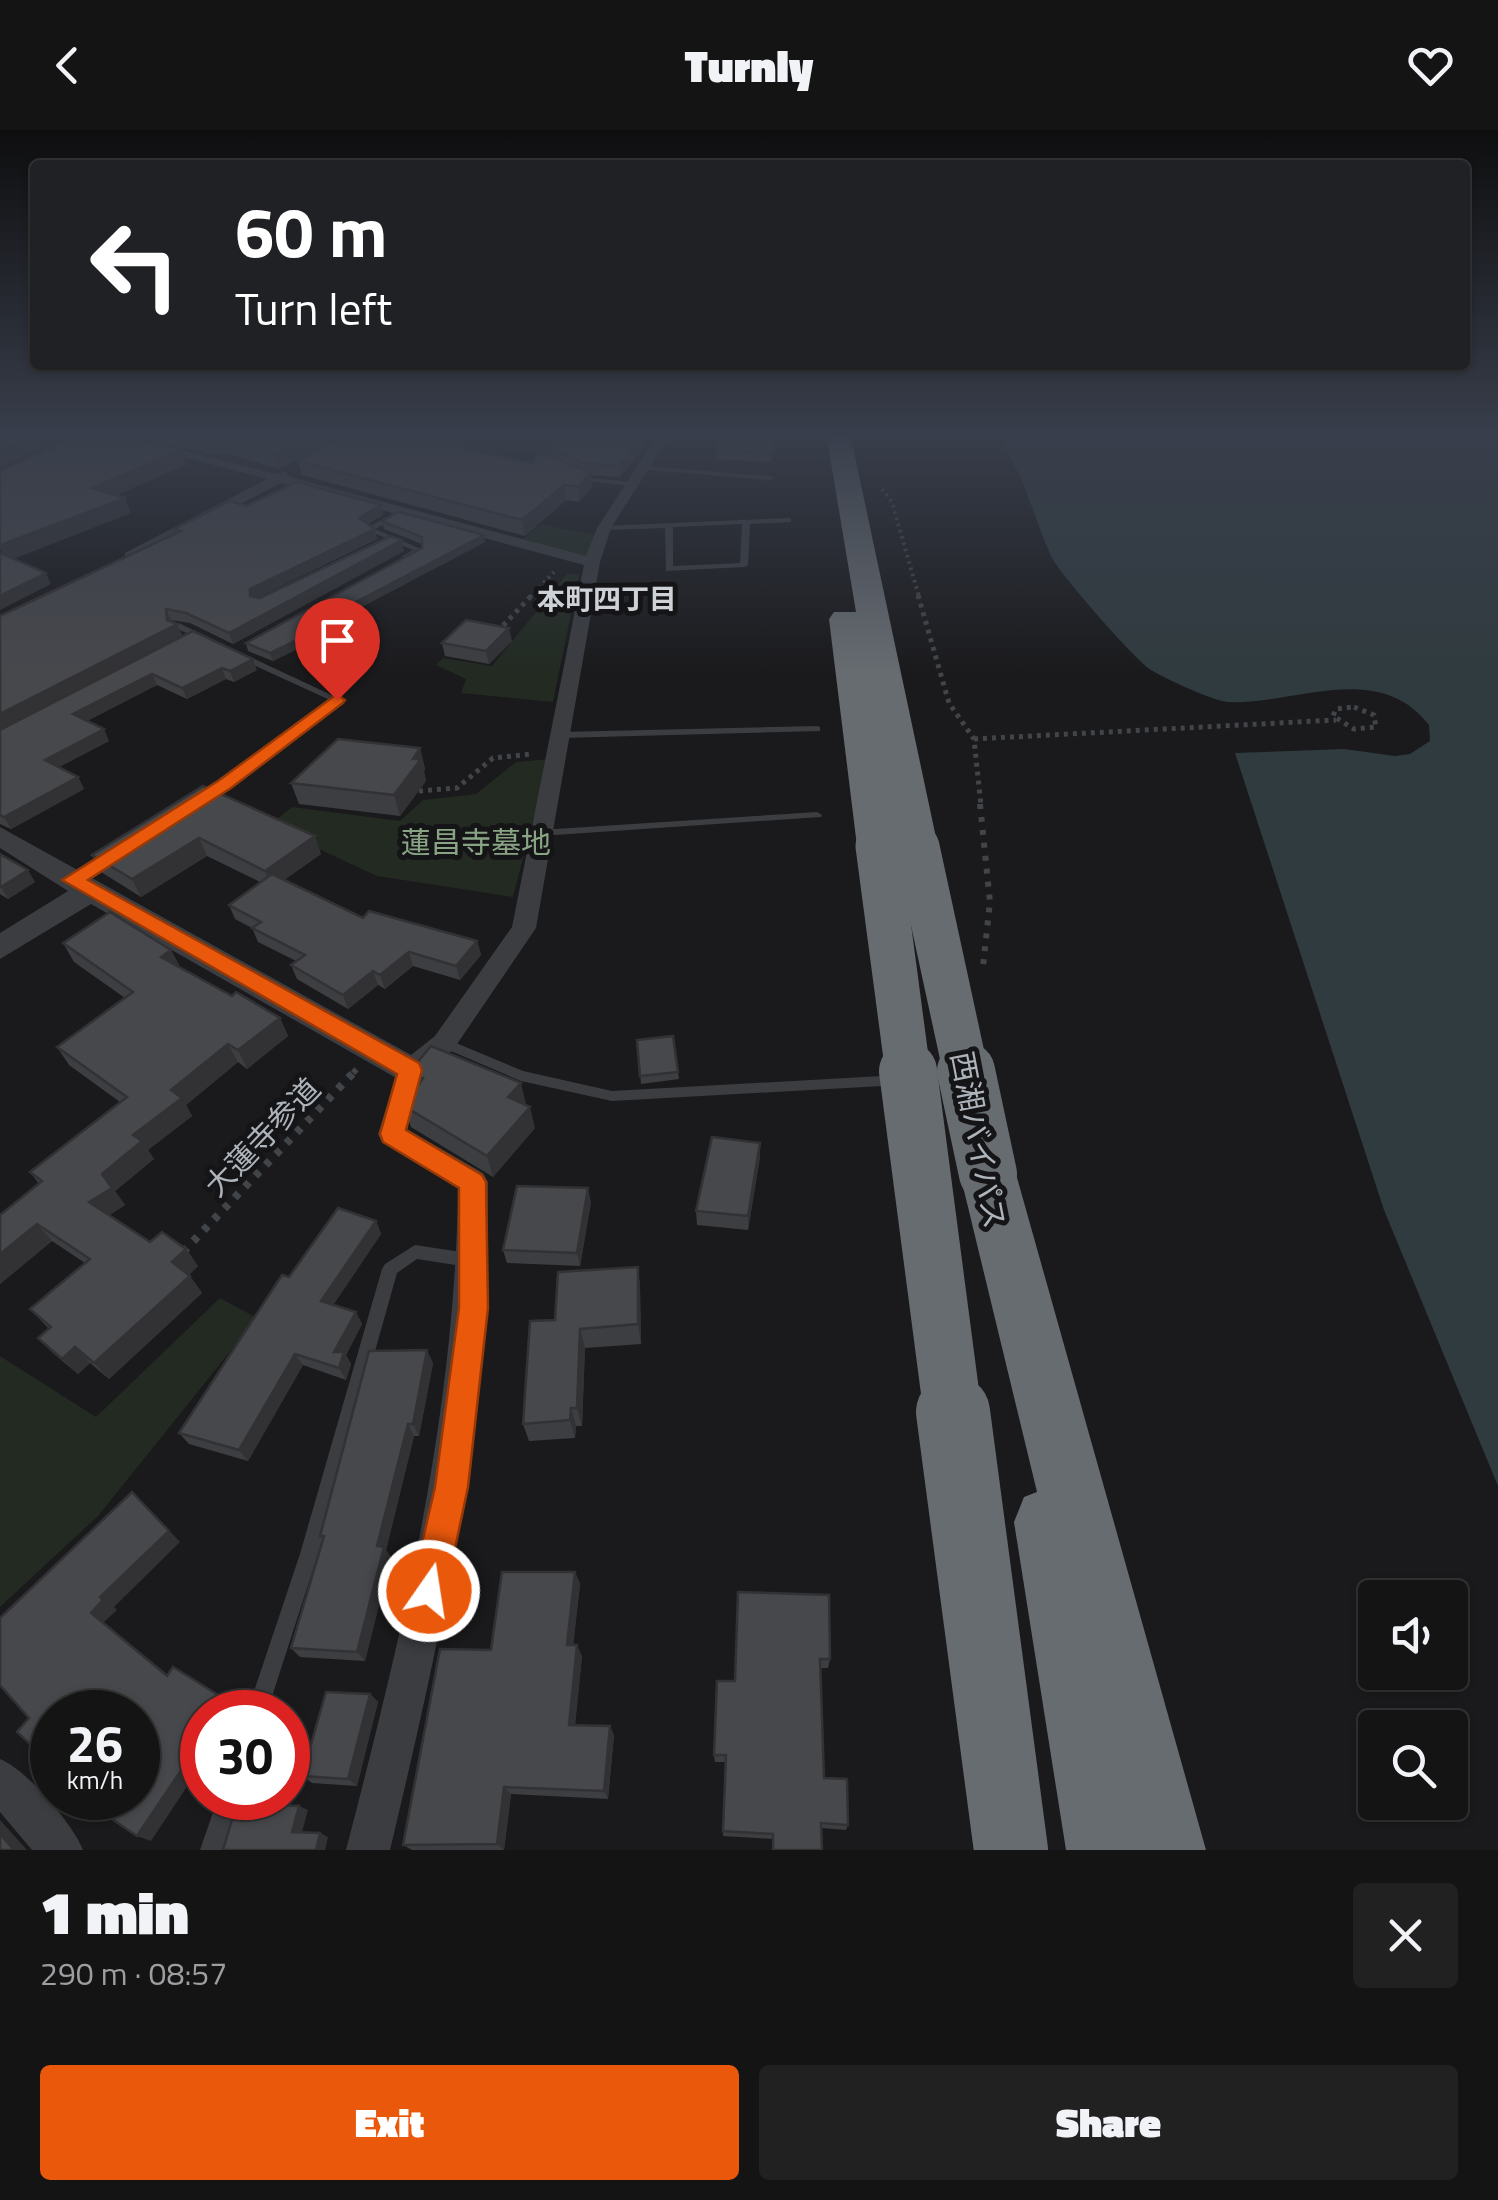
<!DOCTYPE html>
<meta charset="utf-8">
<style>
body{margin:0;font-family:"Titillium Web","Noto Sans JP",sans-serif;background:#212122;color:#f1f3f6;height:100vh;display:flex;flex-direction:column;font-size:38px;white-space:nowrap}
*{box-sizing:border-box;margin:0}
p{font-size:32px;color:#9d9ea0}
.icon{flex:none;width:55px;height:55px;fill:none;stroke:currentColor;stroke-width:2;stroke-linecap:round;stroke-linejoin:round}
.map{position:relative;height:1720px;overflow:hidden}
.panel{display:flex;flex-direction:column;background:#141415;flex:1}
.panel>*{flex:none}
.banner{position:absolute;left:30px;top:30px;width:1440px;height:210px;border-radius:10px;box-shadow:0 2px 8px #0004,0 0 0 2px #333334;background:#202124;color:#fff;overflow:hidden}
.fabs{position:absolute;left:1358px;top:1450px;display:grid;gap:20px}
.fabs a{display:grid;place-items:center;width:110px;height:110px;border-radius:10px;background:#141415;box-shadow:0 2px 8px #0004,0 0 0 2px #333334;font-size:50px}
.speed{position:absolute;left:30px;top:1560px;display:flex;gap:20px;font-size:50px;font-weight:700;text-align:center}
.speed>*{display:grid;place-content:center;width:130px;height:130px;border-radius:50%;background:#141415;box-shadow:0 2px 8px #0004,0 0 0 2px #333334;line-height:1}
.speed small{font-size:25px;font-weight:400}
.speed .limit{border:15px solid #d22;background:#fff;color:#111}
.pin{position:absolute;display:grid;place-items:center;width:85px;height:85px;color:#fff;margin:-102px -42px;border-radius:50% 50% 50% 0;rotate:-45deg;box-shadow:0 0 10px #0007}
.pin .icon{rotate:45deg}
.me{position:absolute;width:110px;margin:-55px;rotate:13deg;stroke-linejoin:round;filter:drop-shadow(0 0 8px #0008)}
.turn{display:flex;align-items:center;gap:35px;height:210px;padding:0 40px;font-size:45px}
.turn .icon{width:130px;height:130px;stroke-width:2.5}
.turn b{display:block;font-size:70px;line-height:85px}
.round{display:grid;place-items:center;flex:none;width:105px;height:105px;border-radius:10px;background:#212122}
.overview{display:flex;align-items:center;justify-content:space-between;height:170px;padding:0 40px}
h1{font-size:60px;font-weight:800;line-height:75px}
.button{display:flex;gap:20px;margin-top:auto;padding:20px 40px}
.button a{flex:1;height:115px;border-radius:10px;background:#ea580c;color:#fff;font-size:40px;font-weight:800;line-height:115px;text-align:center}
.button a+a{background:#212122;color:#f1f3f6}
header{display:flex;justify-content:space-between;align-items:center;height:130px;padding:0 40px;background:#141415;font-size:45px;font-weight:800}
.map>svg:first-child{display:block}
.green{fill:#222a22}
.water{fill:#303b3f}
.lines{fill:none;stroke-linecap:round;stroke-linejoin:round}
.path-far3{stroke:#414448;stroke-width:4;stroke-dasharray:2.5 4;stroke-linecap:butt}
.path-far2{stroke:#414448;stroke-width:5;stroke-dasharray:4 5;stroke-linecap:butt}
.path-far1{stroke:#414448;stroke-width:6;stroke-dasharray:5 8;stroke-linecap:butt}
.path{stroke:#414448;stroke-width:8;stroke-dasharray:6 9;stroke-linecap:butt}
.service{fill:#3b3d41;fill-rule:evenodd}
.minor{fill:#3b3d41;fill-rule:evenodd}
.tertiary{fill:#3b3d41;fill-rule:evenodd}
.motorway{fill:#676c71;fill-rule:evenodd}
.motorway-bridge-far2{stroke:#676c71;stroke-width:45}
.motorway-bridge-far1{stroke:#676c71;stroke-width:58}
.motorway-bridge{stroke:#676c71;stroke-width:74}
.wall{fill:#3d3e41}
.shaded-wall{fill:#323235}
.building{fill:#47484c;stroke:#323235;stroke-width:2.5}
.route{fill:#ea580c;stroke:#983908;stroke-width:2.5}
.labels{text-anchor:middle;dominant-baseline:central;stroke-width:10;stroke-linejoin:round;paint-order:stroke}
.far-neighbourhood-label{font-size:28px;font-weight:bold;fill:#ced2d7;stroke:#151517}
.park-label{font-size:30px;fill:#89a485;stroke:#151517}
.street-label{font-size:30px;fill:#adb4bb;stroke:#151517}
</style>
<header><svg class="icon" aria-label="back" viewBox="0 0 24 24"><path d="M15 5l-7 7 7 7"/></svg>Turnly<svg class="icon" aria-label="heart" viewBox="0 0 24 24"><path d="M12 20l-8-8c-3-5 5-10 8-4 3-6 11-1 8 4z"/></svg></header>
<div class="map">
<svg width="1498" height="1720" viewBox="0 0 1498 1720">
<rect width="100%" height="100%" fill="#1a1a1c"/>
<!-- green -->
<g class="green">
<polygon points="507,303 555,309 532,332 511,332 484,324"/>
<polygon points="541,394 594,405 587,429 519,413"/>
<polygon points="567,444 579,444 553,572 461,563 466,549 436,535 443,528 492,536"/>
<polygon points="549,629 513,767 377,746 269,696 292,677 400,691 423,670 476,664 516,632"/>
<polygon points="220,1168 257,1188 98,1386 0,1477 0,1226 96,1287"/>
</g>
<!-- water -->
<path class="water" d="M994 303H1498V1356L1384 1080 1235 623 1344 619 1395 626 1410 624 1430 611 1429 595C1378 529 1295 575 1228 572 1213 571 1166 549 1151 540 1135 530 1058 442 1051 426 1032 383 1023 339 994 303Z"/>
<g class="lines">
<!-- path-far3 -->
<g class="path-far3">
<polyline points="471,326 502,303"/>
<polyline points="882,359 892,372 919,467"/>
<polyline points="530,467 554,442"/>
</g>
<!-- path-far2 -->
<g class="path-far2">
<polyline points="918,465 949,573 974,609 981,676"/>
<polyline points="497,502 532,465"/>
<polygon points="1354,577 1374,585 1376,597 1354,599 1333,586 1336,579"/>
<polyline points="974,609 1336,590"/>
<polyline points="419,661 457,658 493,628 532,624"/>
</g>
<!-- path-far1 -->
<g class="path-far1">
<polyline points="980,674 990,772 983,836"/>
<polyline points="353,943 357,939"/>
</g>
<!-- path -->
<polyline class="path" points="183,1122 355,941"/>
<!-- service -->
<g class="service">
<polygon points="563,303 569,303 543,330 549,334 549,336 545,336 537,331 537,329"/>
<polygon points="779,303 791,303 792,306 789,308 777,306"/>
<polygon points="641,336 771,346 774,348 771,350 639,339 639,337"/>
<polygon points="579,347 631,352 634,354 631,356 577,350 577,348"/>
<polygon points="394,383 401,385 375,399 423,420 408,429 401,427 413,420 365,399"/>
<path d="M788 388H791V392L750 394 748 435 744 437 666 441 665 398 604 400 600 398 604 396ZM742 394 740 433 673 436V397Z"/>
<polygon points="173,493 179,493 209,508 202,510 173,497"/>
<polygon points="238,524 244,524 342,570 204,672 196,672 196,668 330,570 238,528"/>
<polygon points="817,596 820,597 820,601 561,608 556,605 561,602"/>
<polygon points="817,682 822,685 821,687 540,706 535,703 540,700"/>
<polygon points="111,722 115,724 117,726 115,728 77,753 69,753 67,750 69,747"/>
<polygon points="444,908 523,941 612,961 882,946 887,947 889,951 887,955 882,956 612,971 521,951 439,916 437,913 439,910"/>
<polygon points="415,1115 468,1123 473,1125 476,1130 473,1135 468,1137 417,1129 397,1143 318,1424 267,1582 247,1582 300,1424 382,1139 385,1134"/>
<polygon points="218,1668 240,1668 222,1720 200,1720"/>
</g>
<!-- minor -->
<g class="minor">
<path d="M659 303H671L611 398 600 432 536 798 453 920 422 945 407 999 483 1043 488 1052C489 1286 444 1494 390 1720H346C403 1501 455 1285 458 1058L382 1012 378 1004 401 933 435 906 512 797 584 435 281 353 135 429H125V423L267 349 145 317 152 313 277 344 285 341 290 347 586 426 597 398Z"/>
<path d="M0 1629C27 1640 72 1693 83 1720H32L0 1682Z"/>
</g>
<!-- tertiary -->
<polygon class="tertiary" points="0,697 422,931 427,940 422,949 410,953 398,949 91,774 0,829 0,803 68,761 0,718"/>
<!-- motorway -->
<g class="motorway">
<polygon points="826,303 850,303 938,717 932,726 917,730 902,726 897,718 893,725 878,729 863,725 857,716 829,489 834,482 856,482"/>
<polygon points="988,1021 1007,1028 1016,1044 1206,1720 1066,1720 1014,1392 1024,1367 1037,1362 960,1044 969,1028"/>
</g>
<!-- motorway-bridge-far2 -->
<g class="motorway-bridge-far2">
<polyline points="878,716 908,943"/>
<polyline points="917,717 966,943"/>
</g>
<!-- motorway-bridge-far1 -->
<g class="motorway-bridge-far1">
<polyline points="908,941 953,1285"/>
<polyline points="966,941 988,1044"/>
</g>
<!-- motorway-bridge -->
<polyline class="motorway-bridge" points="953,1282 1011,1720"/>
</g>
<!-- wall -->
<g class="wall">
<polygon points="114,303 349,303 279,339 229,324 211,324"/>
<polygon points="351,303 468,303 470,315 464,318 531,333 550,327 549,317 644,316 620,347 590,345 592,356 579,372 566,370 525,406 302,345 298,331"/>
<polygon points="776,304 776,313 771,332 717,329 717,320"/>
<polygon points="381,375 383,385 368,394 377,409 258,467 404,421 233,514 190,493 171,490 177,494 182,505 0,599 176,404 174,399 246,376"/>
<polygon points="382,391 484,405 485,412 350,483 327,497 328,501 320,508 273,531 248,521 246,513 422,418 422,414 384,399"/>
<polygon points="193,501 257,540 234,552 226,549 187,569 157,555 87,591 109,611 59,637 78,647 84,659 11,699 0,694 0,600"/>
<polygon points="512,511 489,534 445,526 442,513"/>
<polygon points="420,618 425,639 424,642 426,651 400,686 299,674 291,653"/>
<polygon points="203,656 321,724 284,750 363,788 477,811 481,825 460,850 413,836 385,859 378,855 348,879 297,849 291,835 296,831 258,812 252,798 235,789 229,775 260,752 207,726 141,767 101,742 92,725"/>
<polygon points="0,724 35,752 8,769 0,764"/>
<polygon points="63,813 171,820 180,837 232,866 280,888 288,906 247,939 238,932 186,975 192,986 148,1020 154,1029 115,1061 125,1075 109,1085 150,1112 186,1119 198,1136 189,1145 202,1163 109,1249 90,1233 78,1244 54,1224 38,1208 49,1199 30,1179 85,1133 52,1111 0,1154 0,1085 39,1054 30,1042 120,972 69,935 57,917 125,868 74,832"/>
<polygon points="673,906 679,949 641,954 637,910"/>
<polygon points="413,944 526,974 535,998 493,1047 411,997 404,976 417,957"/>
<polygon points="760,1027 748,1100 697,1095 696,1081"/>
<polygon points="591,1072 580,1136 507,1133 503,1120"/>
<polygon points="376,1091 381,1104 333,1175 356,1182 362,1194 346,1225 351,1234 346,1250 303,1235 248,1331 189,1314 179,1303 289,1147"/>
<polygon points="638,1137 640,1157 641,1214 585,1218 582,1296 576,1296 575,1308 529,1311 523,1294 555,1190"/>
<polygon points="433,1233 419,1306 414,1306 386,1420 391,1427 365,1531 300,1527 291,1518 323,1409 320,1406"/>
<polygon points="575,1442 580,1454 573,1515 582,1526 575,1595 614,1605 608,1669 511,1664 504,1720 412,1720 403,1715 491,1520"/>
<polygon points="738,1462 830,1529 828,1538 820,1538 824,1648 848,1695 846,1700 821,1698 773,1709 723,1706 726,1632 715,1632 714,1625 735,1551"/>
<polygon points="370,1564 378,1572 357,1656 312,1653 302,1646"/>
</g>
<!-- shaded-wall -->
<g class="shaded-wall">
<polygon points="39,303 76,303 0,338 0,320"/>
<polygon points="318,303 349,303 279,339 275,324"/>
<polygon points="463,303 468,303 470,315 446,328 443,314"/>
<polygon points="644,305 644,316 620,347 619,336"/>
<polygon points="181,320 186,335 98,373 92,358"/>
<polygon points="590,342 592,356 579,372 578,357"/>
<polygon points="564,355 566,370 525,406 522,390"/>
<polygon points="125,368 131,383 6,432 0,419 0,415"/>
<polygon points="381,375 383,385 361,398 359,388"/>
<polygon points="375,399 377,409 253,470 250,466 250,459"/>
<polygon points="484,405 485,412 350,483 327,497 328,501 320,508 273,531 270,523 348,476"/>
<polygon points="402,410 404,421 233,514 229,503"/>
<polygon points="46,443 51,454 0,480 0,466"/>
<polygon points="166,479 171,490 171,497 177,494 182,505 0,599 0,584 167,490"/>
<polygon points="509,498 512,511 489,534 486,521"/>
<polygon points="253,529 257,540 234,552 230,541"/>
<polygon points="222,538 226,549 187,569 182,558"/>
<polygon points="152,544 157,555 79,595 73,584"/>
<polygon points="104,599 109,611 51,641 45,630"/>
<polygon points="420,618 425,639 424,642 426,651 400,686 394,665"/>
<polygon points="78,647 84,659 11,699 4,687"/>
<polygon points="315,706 321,724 272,758 265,741"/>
<polygon points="199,708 207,726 141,767 132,749"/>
<polygon points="28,740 35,752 8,769 1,757"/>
<polygon points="477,811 481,825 460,850 456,836"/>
<polygon points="171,820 180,838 161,827"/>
<polygon points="409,822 413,836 385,859 380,845"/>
<polygon points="373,841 378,855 348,879 343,865"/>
<polygon points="280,888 288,906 247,939 238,920"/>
<polygon points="228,914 238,932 186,975 192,986 148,1020 154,1029 115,1061 125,1075 102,1090 89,1072 102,1044 171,960"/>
<polygon points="521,953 526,974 513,988 508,967"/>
<polygon points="530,977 535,998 493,1047 487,1026"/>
<polygon points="760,1013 760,1027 748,1100 748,1086"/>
<polygon points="588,1058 591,1072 580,1136 577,1123"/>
<polygon points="376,1091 381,1104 328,1183 321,1171"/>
<polygon points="37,1094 52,1111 0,1154 0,1124"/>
<polygon points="186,1119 198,1136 184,1149 172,1132"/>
<polygon points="638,1137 640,1157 641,1214 638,1194"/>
<polygon points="190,1146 202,1163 109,1249 94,1233"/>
<polygon points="356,1182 362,1194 346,1225 351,1234 346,1250 339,1238 334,1222"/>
<polygon points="580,1199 585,1218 582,1296 577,1278"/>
<polygon points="75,1217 90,1233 78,1244 62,1229"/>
<polygon points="427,1220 433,1233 419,1306 413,1294"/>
<polygon points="295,1224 303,1235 248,1331 239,1320"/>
<polygon points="571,1278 576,1296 575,1308 570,1290"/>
<polygon points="408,1294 414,1306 386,1420 391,1427 365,1531 357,1522 377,1416"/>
<polygon points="132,1362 180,1412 114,1477 117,1480 104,1492 179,1554 167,1546 91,1483"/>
<polygon points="575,1442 580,1454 572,1526 567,1515"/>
<polygon points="577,1515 582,1526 574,1604 569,1595"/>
<polygon points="370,1564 378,1572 357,1656 348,1649"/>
<polygon points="228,1571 240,1579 237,1582 220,1582"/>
<polygon points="610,1596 614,1605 608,1669 604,1661"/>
<polygon points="202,1609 202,1634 151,1711 137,1706"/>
<polygon points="504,1657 511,1664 504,1720 497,1714"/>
<polygon points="299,1676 308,1680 301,1706 292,1702"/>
<polygon points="0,1690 27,1720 14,1720 0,1704"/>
<polygon points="320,1703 328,1707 325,1720 316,1720"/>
</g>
<!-- building -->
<g class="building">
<polygon points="0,303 39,303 0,320"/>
<polygon points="85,303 101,303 181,320 92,358 125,368 0,415 0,341"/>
<polygon points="171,303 318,303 275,324 225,310 207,310"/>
<polygon points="351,303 463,303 443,314 531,333 540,323 590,342 578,357 564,355 522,390 298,331"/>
<polygon points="566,303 605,303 644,305 619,336 584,333 549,317"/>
<polygon points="719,303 758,303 776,304 772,323 717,320"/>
<polygon points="297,352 381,375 359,388 375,399 250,459 250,466 260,468 391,406 402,410 229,503 186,483 166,479 167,490 177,494 0,584 0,486 181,401 174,399 230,371 246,376"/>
<polygon points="399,382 484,405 348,476 321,492 326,493 317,500 270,523 246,513 422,418 422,407 382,391"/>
<polygon points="0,423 46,443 0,466"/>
<polygon points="466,490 509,498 486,521 442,513"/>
<polygon points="193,501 253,529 230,541 222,538 182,558 152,544 73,584 104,599 45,630 78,647 4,687 0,685 0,600"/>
<polygon points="338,609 420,618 413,629 421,629 394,665 291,653"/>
<polygon points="203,656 315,706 265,741 199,708 132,749 92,725"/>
<polygon points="0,724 28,740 1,757 0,756"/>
<polygon points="272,744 363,788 369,781 477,811 456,836 409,822 380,845 373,841 343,865 291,835 305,825 252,798 261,792 229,775"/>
<polygon points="110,782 171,820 161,827 232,866 236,862 280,888 238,920 228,914 171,960 182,968 133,1005 142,1011 102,1044 112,1058 89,1072 150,1112 162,1102 186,1119 172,1132 190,1146 94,1233 75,1217 62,1229 38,1208 51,1197 30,1179 90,1129 37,1094 0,1124 0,1085 42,1051 30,1042 127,967 57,917 133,862 63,813"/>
<polygon points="673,906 678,942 640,946 637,910"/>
<polygon points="431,916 521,953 508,967 530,977 487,1026 404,976 423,948 413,944 416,934"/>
<polygon points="712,1007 760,1013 748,1086 696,1081"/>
<polygon points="517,1056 588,1058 577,1123 503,1120"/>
<polygon points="338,1078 376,1091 321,1171 356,1182 334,1222 344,1222 339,1238 295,1224 239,1320 179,1303 282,1145 289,1147"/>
<polygon points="638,1137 638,1194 580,1199 577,1278 571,1278 570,1290 523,1294 530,1191 555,1190 558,1142"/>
<polygon points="427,1220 413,1294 408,1294 377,1416 384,1417 357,1522 291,1518 324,1406 320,1406 369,1221"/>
<polygon points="132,1362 169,1401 100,1467 103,1470 91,1483 167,1546 173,1537 228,1571 220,1582 202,1582 202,1609 137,1706 81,1668 138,1668 138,1582 52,1582 52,1634 17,1602 29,1588 0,1555 0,1488"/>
<polygon points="502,1442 575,1442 567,1515 577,1515 569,1595 610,1596 604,1661 504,1657 497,1714 403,1715 440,1519 491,1520"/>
<polygon points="738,1462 829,1465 830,1529 820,1529 824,1648 847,1649 848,1695 821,1693 822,1720 773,1720 773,1704 723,1701 726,1625 714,1625 717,1551 735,1551"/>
<polygon points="326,1562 370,1564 348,1649 302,1646"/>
<polygon points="237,1673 299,1676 292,1702 320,1703 316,1720 223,1720"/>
<polygon points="0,1704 14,1720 0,1720"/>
</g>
<!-- sky -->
<linearGradient id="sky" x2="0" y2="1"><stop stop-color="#0e0e0f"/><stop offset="0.56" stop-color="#383e4b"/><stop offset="1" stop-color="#383e4b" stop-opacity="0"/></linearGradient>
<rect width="1498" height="544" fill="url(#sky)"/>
<!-- route -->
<polygon class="route" points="337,564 345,570 343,573 231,658 88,750 419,933 422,940 406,1000 482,1045 486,1052 488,1178 468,1357 446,1461 441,1473 429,1478 416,1473 411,1461 435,1357 459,1178 459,1058 383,1012 380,1004 397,944 62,750 218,651"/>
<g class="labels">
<!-- far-neighbourhood labels -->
<g class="far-neighbourhood-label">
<text x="607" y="468">本町四丁目</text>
</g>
<!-- park labels -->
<g class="park-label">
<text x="476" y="712">蓮昌寺墓地</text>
</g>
<!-- street labels -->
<g class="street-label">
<text transform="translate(262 1007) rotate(-46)">大蓮寺参道</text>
<text transform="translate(979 1010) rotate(79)">西湘バイパス</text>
</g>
</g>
</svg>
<div class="fabs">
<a><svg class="icon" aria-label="sound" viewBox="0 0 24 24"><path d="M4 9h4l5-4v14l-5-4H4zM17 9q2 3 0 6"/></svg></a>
<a><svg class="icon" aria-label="search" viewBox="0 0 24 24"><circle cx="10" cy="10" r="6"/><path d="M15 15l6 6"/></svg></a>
</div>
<div class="speed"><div>26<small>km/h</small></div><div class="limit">30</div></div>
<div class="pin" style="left:337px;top:570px;background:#d93025"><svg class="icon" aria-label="arrive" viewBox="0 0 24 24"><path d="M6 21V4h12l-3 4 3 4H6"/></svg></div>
<svg class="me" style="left:429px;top:1461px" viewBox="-20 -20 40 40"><circle r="17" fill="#ea580c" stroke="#fff" stroke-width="3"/><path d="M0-11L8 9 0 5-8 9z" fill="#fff"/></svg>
<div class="banner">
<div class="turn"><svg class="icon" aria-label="left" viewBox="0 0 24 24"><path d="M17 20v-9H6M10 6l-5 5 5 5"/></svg><div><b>60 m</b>Turn left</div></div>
</div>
</div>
<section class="panel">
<div class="overview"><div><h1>1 min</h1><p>290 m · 08:57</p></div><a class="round"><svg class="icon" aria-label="close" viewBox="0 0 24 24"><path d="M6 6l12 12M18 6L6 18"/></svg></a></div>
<div class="button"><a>Exit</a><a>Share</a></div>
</section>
